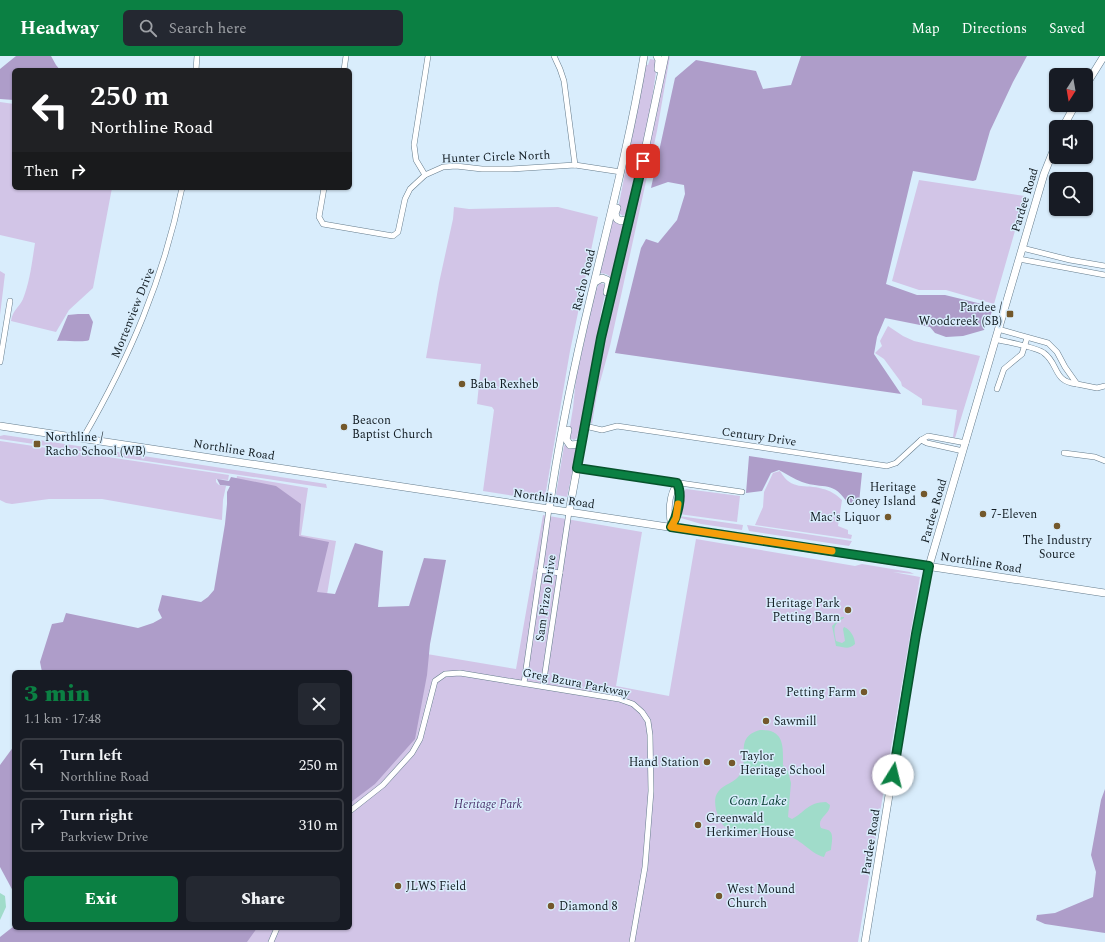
<!DOCTYPE html>
<meta charset="utf-8">
<style>
body{margin:0;font-family:Spectral,serif;background:#242831;color:#f1f3f6;height:100vh;display:flex;flex-direction:column;font-size:15px;white-space:nowrap}
*{box-sizing:border-box;margin:0}
p{font-size:13px;color:#9ea1a6}
.icon{flex:none;width:22px;height:22px;fill:none;stroke:currentColor;stroke-width:2;stroke-linecap:round;stroke-linejoin:round}
.map{position:relative;flex:1;overflow:hidden}
.side{position:absolute;left:12px;top:614px;width:340px;height:260px;display:flex;flex-direction:column;background:#171b24;border-radius:6px;box-shadow:0 1px 3px #0004}
.side>*{flex:none}
.top-card{position:absolute;left:12px;top:12px;width:340px;height:122px;border-radius:6px;box-shadow:0 1px 3px #0004;background:#202124;color:#fff;overflow:hidden}
.needle{width:26px;rotate:191deg}
.tools{position:absolute;left:1049px;top:12px;display:grid;gap:8px}
.tools a{display:grid;place-items:center;width:44px;height:44px;border-radius:6px;background:#171b24;box-shadow:0 1px 3px #0004;font-size:20px}
.pin{position:absolute;display:grid;place-items:center;width:34px;height:34px;color:#fff;margin:-17px;border-radius:8px;box-shadow:0 2px 6px #0006}
.me{position:absolute;width:44px;margin:-22px;rotate:9deg;stroke-linejoin:round;filter:drop-shadow(0 0 3px #0008)}
.turn{display:flex;align-items:center;gap:14px;height:84px;padding:0 12px;font-size:18px}
.turn .icon{width:52px;height:52px;stroke-width:2.5}
.turn b{display:block;font-size:28px;line-height:34px}
.then{display:flex;align-items:center;height:38px;padding:0 12px;background:#0003;gap:8px;font-size:15px}
.round{display:grid;place-items:center;flex:none;width:42px;height:42px;border-radius:6px;background:#242831}
.head{display:flex;align-items:center;justify-content:space-between;height:68px;padding:0 12px}
h1{font-size:24px;font-weight:800;line-height:30px;color:#0b8043}
.button{display:flex;gap:8px;margin-top:auto;padding:8px 12px}
.button a{flex:1;height:46px;border-radius:6px;background:#0b8043;color:#fff;font-size:16px;font-weight:800;line-height:46px;text-align:center}
.button a+a{background:#242831;color:#f1f3f6}
ul{padding:0;list-style:none}
li{display:flex;align-items:center;gap:12px;height:54px;margin:0 8px 6px;padding:0 4px;border:2px solid #363941;border-radius:6px}
li div{flex:1}
li b{display:block;font-size:15px}
li em{font-style:normal}
header{display:flex;align-items:center;gap:24px;box-sizing:border-box;height:56px;padding:0 20px;background:#0b8043;color:#fff}
header strong{font-size:19px}
nav{display:flex;gap:22px;margin-inline-start:auto;font-size:14px}
.search{width:280px;height:36px;background:#242831;display:flex;align-items:center;gap:10px;box-sizing:border-box;padding:0 14px;border-radius:6px;color:#9ea1a6;font-size:15px}
.map>svg:first-child{display:block}
.green{fill:#d2c5e7}
.forest{fill:#ae9dc9}
.water{fill:#a0dcca}
.lines{fill:none;stroke-linecap:round;stroke-linejoin:round}
.street-casing{stroke:#657c8c;stroke-width:6}
.secondary-casing{stroke:#657c8c;stroke-width:8}
.street{stroke:#fff;stroke-width:5}
.secondary{stroke:#fff;stroke-width:7}
.route-casing{stroke:#07532c;stroke-width:10}
.route{stroke:#0b8043;stroke-width:7}
.slow{stroke:#f59e0b;stroke-width:7}
.poi-dot{fill:#73582b;stroke:#d9edfc;stroke-width:1.5}
.labels{text-anchor:middle;dominant-baseline:central;stroke-width:3;stroke-linejoin:round;paint-order:stroke}
.street-label{font-size:12px;fill:#131d23;stroke:#d9edfc}
.poi-label{font-size:12px;fill:#131d23;stroke:#d9edfc;text-anchor:start}
.park-label{font-size:12px;font-style:italic;fill:#4c336c;stroke:#d9edfc}
.water-label{font-size:13px;font-style:italic;fill:#00372c;stroke:#d9edfc}
</style>
<header>
<strong>Headway</strong>
<div class="search"><svg class="icon" aria-label="search" viewBox="0 0 24 24"><circle cx="10" cy="10" r="6"/><path d="M15 15l6 6"/></svg>Search here</div>
<nav><a>Map</a><a>Directions</a><a>Saved</a></nav>
</header>
<div class="map">
<svg width="1105" height="886" viewBox="0 0 1105 886">
<rect width="100%" height="100%" fill="#d9edfc"/>
<!-- green -->
<g class="green">
<path d="M668 0H670L657 75 610 290 597 337 592 368 589 364C611 241 645 122 668 0Z"/>
<polygon points="650,3 655,4 657,9 649,64 629,155 627,154 627,157 623,160 619,157 618,153 646,9 648,9"/>
<path d="M0 46 14 48V132H112L93 232 69 254 56 276 11 265C13 253 19 252 23 243 30 225 32 206 35 187L0 179Z"/>
<polygon points="919,124 1025,140 994,248 946,234 919,234 892,225"/>
<polygon points="454,151 469,153 558,151 598,161 570,295 545,441 539,444 483,435 494,354 492,351 477,348 481,308 426,302 439,227 453,163"/>
<polygon points="613,164 625,170 612,221 611,221 606,218 600,217"/>
<polygon points="0,215 5,218 0,259"/>
<polygon points="599,227 604,228 606,234 601,256 598,285 580,377 578,377 577,382 574,384 570,382 569,376 573,352 576,322 596,232 597,232"/>
<polygon points="888,270 903,280 914,285 980,300 955,382 953,381 957,354 922,349 922,343 902,330 901,326 884,303 875,297 882,290 880,285"/>
<polygon points="4,379 38,384 38,386 34,386 34,388 0,383 0,380"/>
<polygon points="39,384 326,428 327,432 39,389"/>
<polygon points="0,385 229,419 228,424 216,423 216,426 219,429 226,430 223,444 222,464 102,443 49,443 12,448 6,447 0,444"/>
<polygon points="565,389 569,392 576,393 577,395 567,441 557,439 556,438 564,390"/>
<path d="M780 415C792 436 804 427 823 433 829 434 837 439 842 444L838 470 848 474V478L852 479 851 483 755 469 763 451 764 436 773 417Z"/>
<polygon points="237,420 308,432 301,479 336,485 320,580 516,613 543,459 642,476 616,630 669,640 696,483 855,510 862,508 910,516 914,518 893,516 920,521 858,886 158,886 160,872 350,872 350,616 203,616"/>
<polygon points="686,433 740,440 737,466 679,458 683,436"/>
<polygon points="679,460 743,469 742,474 701,468 681,462"/>
<polygon points="747,469 852,485 849,490 749,475"/>
</g>
<!-- forest -->
<g class="forest">
<polygon points="16,0 51,0 56,9 60,14 14,14 14,44 0,43 0,13"/>
<polygon points="801,0 1027,0 1013,26 990,75 976,124 973,125 913,115 886,228 917,239 945,239 994,251 984,274 963,280 946,281 935,277 930,271 885,262 877,281 874,298 901,338 615,297 641,192 646,183 658,187 677,164 685,138 684,129 668,126 651,132 675,22 696,4 756,15 763,33 791,29"/>
<path d="M78 258H89L93 266 89 284C84 287 64 284 57 285L68 259Z"/>
<path d="M749 400 862 417 859 447 849 449C833 423 824 434 802 426 794 423 787 418 779 414L771 417 762 435 746 437Z"/>
<polygon points="231,421 276,430 301,448 299,480 329,486 317,536 335,538 355,487 383,495 378,551 409,550 424,502 446,504 430,588 427,619 415,683 375,728 350,747 350,616 42,616 40,606 52,568 63,566 66,557 138,572 153,567 162,562 158,554 162,539 201,546 208,541 214,534 225,468 227,448 227,436 230,430 220,429 217,423 229,425"/>
<polygon points="14,690 14,837 0,811 0,709"/>
<polygon points="1105,733 1105,877 1045,868 1036,864 1037,859 1055,857 1093,841 1096,816 1091,799 1101,744"/>
<polygon points="14,870 14,872 257,872 247,886 0,886 0,881"/>
</g>
<!-- water -->
<g class="water">
<path d="M841 561H844V562C832 569 834 572 836 585L842 587 845 585 843 573 844 571C850 573 855 581 855 588 849 594 844 591 836 590L832 570Z"/>
<path d="M760 674C785 673 783 691 783 709L788 715 791 727 788 761 792 763C804 757 808 746 826 746L830 749C830 759 816 762 821 772 823 773 826 773 828 774 835 777 831 789 831 794L826 796 824 801C807 797 798 776 779 781L778 779C764 777 733 778 724 770 720 766 718 760 716 754 715 748 714 741 718 736 723 728 736 727 741 717 749 701 734 681 760 674Z"/>
<polygon points="0,837 5,840 6,851 0,864"/>
</g>
<g class="lines">
<!-- street casing -->
<g class="street-casing">
<g id="street">
<polyline points="554,0 560,13 564,25 575,109"/>
<polyline points="196,14 197,0"/>
<polyline points="344,14 346,0"/>
<polyline points="425,119 416,104 414,89 428,0"/>
<polyline points="324,132 319,161 323,168 393,180 398,176 405,143 410,133 425,119 443,111 456,110 482,113 511,113 575,109 621,116"/>
<polyline points="1022,192 1070,204 1105,210"/>
<polyline points="1019,203 1105,219"/>
<path d="M995 283C1006 286 1037 291 1044 297 1059 308 1053 326 1077 328L1065 311 1057 296 1048 287 998 273"/>
<polyline points="0,306 10,245"/>
<polyline points="1077,328 1097,332 1105,330"/>
<polyline points="997,333 1004,313 1022,298 1027,282"/>
<polyline points="585,370 602,374 617,370 887,410 896,407 921,384"/>
<path d="M83 382C130 301 163 224 182 132"/>
<polyline points="963,395 927,387 921,384 928,380 966,387"/>
<polyline points="1064,397 1095,401 1105,405"/>
<polyline points="577,412 742,436"/>
<path d="M677 427C683 439 678 459 671 471 668 457 668 439 677 427Z"/>
<polyline points="540,514 560,517"/>
<polyline points="524,627 549,453"/>
<polyline points="543,630 569,456"/>
<polyline points="350,755 383,729 412,697 420,683 435,625 445,618 460,617 619,643 633,648 642,656 648,665 650,679 651,735 645,811 632,886"/>
<polyline points="271,886 277,872"/>
</g>
</g>
<!-- secondary casing -->
<g class="secondary-casing">
<g id="secondary">
<polyline points="657,0 659,4 658,13"/>
<polyline points="1086,29 1104,0"/>
<polyline points="1063,71 1075,49"/>
<polyline points="617,152 615,158 617,163 621,165 629,163"/>
<polyline points="595,226 602,222 607,224 609,227 607,236"/>
<polyline points="0,370 1105,537"/>
<polyline points="568,374 566,383 570,389 581,388"/>
<path d="M549 453C558 391 570 330 584 269 605 179 629 90 644 0"/>
<polyline points="569,456 601,282 637,132 665,0"/>
<polyline points="865,886 907,629 929,510 1044,118 1056,88"/>
</g>
</g>
<!-- street -->
<use href="#street" class="street"/>
<!-- secondary -->
<use href="#secondary" class="secondary"/>
</g>
<g class="lines">
<!-- route casing -->
<g class="route-casing">
<path id="route" d="M643 105 601 282 577 412 677 427C683 439 678 459 671 471L929 510 916 578 893 719"/>
</g>
<!-- route -->
<use href="#route" class="route"/>
<!-- slow -->
<polyline class="slow" points="678,448 676,462 671,471 832,495"/>
</g>
<!-- markers -->
<g class="poi-dot">
<rect x="1006" y="254" width="8" height="8" rx="2"/>
<circle cx="462" cy="328" r="4"/>
<circle cx="344" cy="371" r="4"/>
<rect x="33" y="384" width="8" height="8" rx="2"/>
<circle cx="924" cy="438" r="4"/>
<circle cx="983" cy="458" r="4"/>
<circle cx="888" cy="461" r="4"/>
<circle cx="1057" cy="470" r="4"/>
<circle cx="848" cy="554" r="4"/>
<circle cx="864" cy="636" r="4"/>
<circle cx="766" cy="665" r="4"/>
<circle cx="707" cy="706" r="4"/>
<circle cx="732" cy="707" r="4"/>
<circle cx="698" cy="769" r="4"/>
<circle cx="398" cy="830" r="4"/>
<circle cx="719" cy="840" r="4"/>
<circle cx="551" cy="850" r="4"/>
</g>
<g class="labels">
<!-- street labels -->
<g class="street-label">
<text transform="translate(496 101) rotate(-2)">Hunter Circle North</text>
<text transform="translate(1025 144) rotate(-73)">Pardee Road</text>
<text transform="translate(584 224) rotate(-76)">Racho Road</text>
<text transform="translate(133 257) rotate(-68)">Mortenview Drive</text>
<text transform="translate(759 381) rotate(8)">Century Drive</text>
<text transform="translate(234 394) rotate(9)">Northline Road</text>
<text transform="translate(554 443) rotate(8)">Northline Road</text>
<text transform="translate(934 455) rotate(-74)">Pardee Road</text>
<text transform="translate(981 507) rotate(9)">Northline Road</text>
<text transform="translate(546 542) rotate(-82)">Sam Pizzo Drive</text>
<text transform="translate(576 627) rotate(11)">Greg Bzura Parkway</text>
<text transform="translate(871 786) rotate(-81)">Pardee Road</text>
</g>
<!-- poi labels -->
<g class="poi-label">
<text x="1002" y="251" text-anchor="end">Pardee /<tspan x="1002" dy="14">Woodcreek (SB)</tspan></text>
<text x="470" y="328">Baba Rexheb</text>
<text x="352" y="364">Beacon<tspan x="352" dy="14">Baptist Church</tspan></text>
<text x="45" y="381">Northline /<tspan x="45" dy="14">Racho School (WB)</tspan></text>
<text x="916" y="431" text-anchor="end">Heritage<tspan x="916" dy="14">Coney Island</tspan></text>
<text x="991" y="458">7-Eleven</text>
<text x="880" y="461" text-anchor="end">Mac's Liquor</text>
<text x="1057" y="484" text-anchor="middle">The Industry<tspan x="1057" dy="14">Source</tspan></text>
<text x="840" y="547" text-anchor="end">Heritage Park<tspan x="840" dy="14">Petting Barn</tspan></text>
<text x="856" y="636" text-anchor="end">Petting Farm</text>
<text x="774" y="665">Sawmill</text>
<text x="740" y="700">Taylor<tspan x="740" dy="14">Heritage School</tspan></text>
<text x="699" y="706" text-anchor="end">Hand Station</text>
<text x="706" y="762">Greenwald<tspan x="706" dy="14">Herkimer House</tspan></text>
<text x="406" y="830">JLWS Field</text>
<text x="727" y="833">West Mound<tspan x="727" dy="14">Church</tspan></text>
<text x="559" y="850">Diamond 8</text>
</g>
<!-- park labels -->
<g class="park-label">
<text x="488" y="748">Heritage Park</text>
</g>
<!-- water labels -->
<g class="water-label">
<text x="758" y="745">Coan Lake</text>
</g>
</g>
</svg>
<div class="tools">
<a><svg class="needle" viewBox="-14 -14 28 28"><path d="M0-13l5 13h-10z" fill="#e53935"/><path d="M0 13l5-13h-10z" fill="#9ea1a6"/></svg></a>
<a><svg class="icon" aria-label="sound" viewBox="0 0 24 24"><path d="M4 9h4l5-4v14l-5-4H4zM17 9q2 3 0 6"/></svg></a>
<a><svg class="icon" aria-label="search" viewBox="0 0 24 24"><circle cx="10" cy="10" r="6"/><path d="M15 15l6 6"/></svg></a>
</div>
<div class="pin" style="left:643px;top:105px;background:#d93025"><svg class="icon" aria-label="arrive" viewBox="0 0 24 24"><path d="M6 21V4h12l-3 4 3 4H6"/></svg></div>
<svg class="me" style="left:893px;top:719px" viewBox="-20 -20 40 40"><circle r="19" fill="#fff"/><path d="M0-13L10 11 0 6-10 11z" fill="#0b8043"/></svg>
<div class="top-card">
<div class="turn"><svg class="icon" aria-label="left" viewBox="0 0 24 24"><path d="M17 20v-9H6M10 6l-5 5 5 5"/></svg><div><b>250 m</b>Northline Road</div></div>
<div class="then">Then<svg class="icon" aria-label="right" viewBox="0 0 24 24"><path d="M7 20v-9h11M14 6l5 5-5 5"/></svg></div>
</div>
<section class="side">
<div class="head"><div><h1>3 min</h1><p>1.1 km · 17:48</p></div><a class="round"><svg class="icon" aria-label="close" viewBox="0 0 24 24"><path d="M6 6l12 12M18 6L6 18"/></svg></a></div>
<ul>
<li><svg class="icon" aria-label="left" viewBox="0 0 24 24"><path d="M17 20v-9H6M10 6l-5 5 5 5"/></svg><div><b>Turn left</b><p>Northline Road</p></div><em>250 m</em></li>
<li><svg class="icon" aria-label="right" viewBox="0 0 24 24"><path d="M7 20v-9h11M14 6l5 5-5 5"/></svg><div><b>Turn right</b><p>Parkview Drive</p></div><em>310 m</em></li>
</ul>
<div class="button"><a>Exit</a><a>Share</a></div>
</section>
</div>
